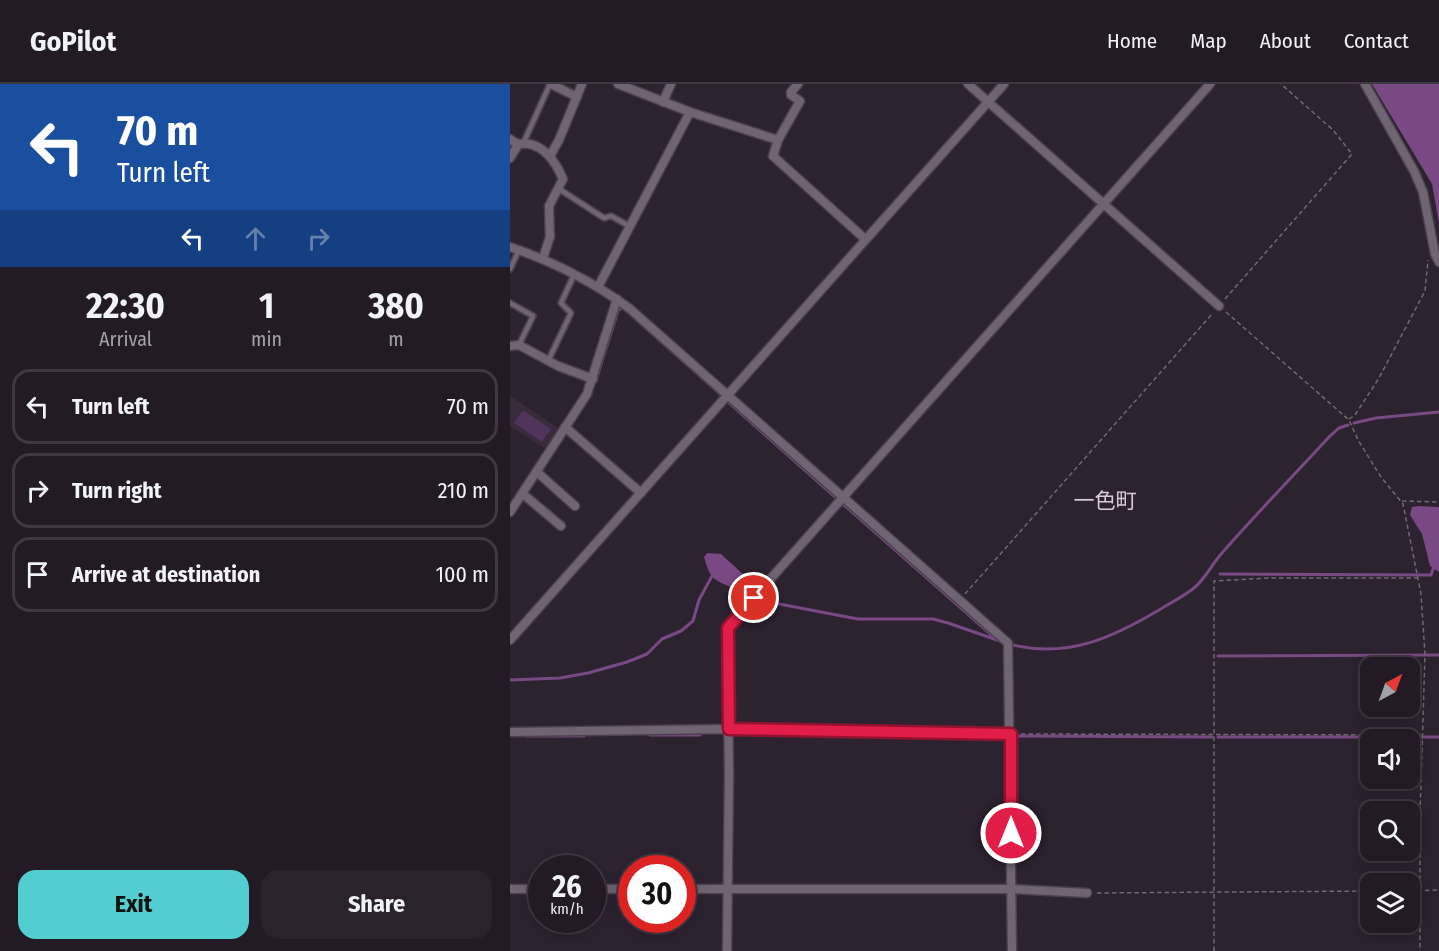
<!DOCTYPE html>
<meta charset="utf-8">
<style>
body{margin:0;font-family:"Fira Sans Condensed","Noto Sans JP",sans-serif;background:#2a232c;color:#f1f3f6;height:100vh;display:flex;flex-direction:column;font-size:22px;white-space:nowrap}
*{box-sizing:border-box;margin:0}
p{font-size:20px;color:#a2a1a6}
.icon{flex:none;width:33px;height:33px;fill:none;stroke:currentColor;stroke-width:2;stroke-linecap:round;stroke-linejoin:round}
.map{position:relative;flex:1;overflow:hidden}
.side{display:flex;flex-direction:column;background:#221a24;width:510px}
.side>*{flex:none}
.banner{background:#1a4fa0;color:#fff;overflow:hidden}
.needle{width:39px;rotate:41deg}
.controls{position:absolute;left:850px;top:573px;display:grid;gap:12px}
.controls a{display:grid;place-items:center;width:60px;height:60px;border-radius:12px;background:#221a24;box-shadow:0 3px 15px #0003,0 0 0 2px #3f3841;font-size:30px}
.speed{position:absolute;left:18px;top:771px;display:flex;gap:12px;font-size:30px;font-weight:700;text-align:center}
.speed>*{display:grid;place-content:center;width:78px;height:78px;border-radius:50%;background:#221a24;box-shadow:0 3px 15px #0003,0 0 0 2px #3f3841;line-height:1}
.speed small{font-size:15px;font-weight:400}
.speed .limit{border:9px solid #d22;background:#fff;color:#111}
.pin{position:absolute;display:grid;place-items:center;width:51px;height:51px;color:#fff;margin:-26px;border:3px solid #fff;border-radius:50%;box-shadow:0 2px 6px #0007}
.me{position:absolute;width:66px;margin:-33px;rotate:0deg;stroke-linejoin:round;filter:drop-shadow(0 0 4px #0008)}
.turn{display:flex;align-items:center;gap:21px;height:126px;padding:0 18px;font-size:27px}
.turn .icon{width:78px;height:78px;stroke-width:2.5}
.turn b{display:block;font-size:42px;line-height:51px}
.lanes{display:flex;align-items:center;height:57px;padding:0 18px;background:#0003;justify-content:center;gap:30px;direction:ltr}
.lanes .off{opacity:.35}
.eta{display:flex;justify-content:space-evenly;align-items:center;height:102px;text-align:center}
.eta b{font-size:36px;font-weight:700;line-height:42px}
.cta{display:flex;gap:12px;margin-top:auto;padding:12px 18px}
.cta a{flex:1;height:69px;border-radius:18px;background:#52cdd0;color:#111;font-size:24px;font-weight:700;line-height:69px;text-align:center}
.cta a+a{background:#2a232c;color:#f1f3f6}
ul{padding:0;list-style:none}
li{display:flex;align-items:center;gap:18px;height:75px;margin:0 12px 9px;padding:0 6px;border:3px solid #3f3841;border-radius:18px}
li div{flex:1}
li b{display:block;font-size:22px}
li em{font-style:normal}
header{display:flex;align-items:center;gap:36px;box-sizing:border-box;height:84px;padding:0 30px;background:#221a24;border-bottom:2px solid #3f3841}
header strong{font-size:28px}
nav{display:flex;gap:33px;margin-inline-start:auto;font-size:21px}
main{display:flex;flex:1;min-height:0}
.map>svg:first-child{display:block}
.built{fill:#392a3c}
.green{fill:#523359}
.water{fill:#784982}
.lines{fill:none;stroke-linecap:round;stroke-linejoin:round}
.stream{stroke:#784982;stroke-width:3}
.service-casing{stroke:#4b404c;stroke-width:8}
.minor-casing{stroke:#4b404c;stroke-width:11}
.path{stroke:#726874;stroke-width:1.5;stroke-dasharray:4.5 3;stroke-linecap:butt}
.service{stroke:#706373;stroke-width:4.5}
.minor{stroke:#706373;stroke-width:8}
.route-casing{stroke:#92132f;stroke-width:15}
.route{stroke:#e11d48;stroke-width:10}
.labels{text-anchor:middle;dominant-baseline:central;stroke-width:6;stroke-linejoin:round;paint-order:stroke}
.quarter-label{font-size:21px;fill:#d9cadd;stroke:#2d2230}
</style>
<header>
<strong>GoPilot</strong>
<nav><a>Home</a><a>Map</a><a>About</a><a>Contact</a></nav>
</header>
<main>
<section class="side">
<div class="banner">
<div class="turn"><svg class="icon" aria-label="left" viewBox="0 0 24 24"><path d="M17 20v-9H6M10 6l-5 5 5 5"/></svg><div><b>70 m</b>Turn left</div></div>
<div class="lanes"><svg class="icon" aria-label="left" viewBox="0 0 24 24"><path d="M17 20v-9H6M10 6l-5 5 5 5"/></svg><svg class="icon off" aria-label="ahead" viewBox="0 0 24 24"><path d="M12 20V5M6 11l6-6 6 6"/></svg><svg class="icon off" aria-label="right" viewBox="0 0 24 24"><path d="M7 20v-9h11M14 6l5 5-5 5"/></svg></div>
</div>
<div class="eta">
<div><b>22:30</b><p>Arrival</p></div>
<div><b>1</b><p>min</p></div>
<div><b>380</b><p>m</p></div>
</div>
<ul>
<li><svg class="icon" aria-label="left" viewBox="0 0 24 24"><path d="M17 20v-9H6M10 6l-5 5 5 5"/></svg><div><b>Turn left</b></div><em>70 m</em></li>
<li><svg class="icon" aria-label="right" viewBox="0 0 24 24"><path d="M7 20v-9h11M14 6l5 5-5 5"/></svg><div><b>Turn right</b></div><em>210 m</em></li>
<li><svg class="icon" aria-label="arrive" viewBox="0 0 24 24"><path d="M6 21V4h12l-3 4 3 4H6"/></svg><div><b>Arrive at destination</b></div><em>100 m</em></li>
</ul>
<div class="cta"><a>Exit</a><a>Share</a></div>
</section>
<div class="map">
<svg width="929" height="867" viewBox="0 0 929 867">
<rect width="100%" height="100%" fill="#2d2230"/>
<!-- built -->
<polygon class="built" points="0,312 51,346 37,366 0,342"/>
<!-- green -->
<polygon class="green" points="13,326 41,345 32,358 4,339"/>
<!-- water -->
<g class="water">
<polygon points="862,0 929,0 929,139 922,100"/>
<polygon points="909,422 929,423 929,488 920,482 912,450 900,431 902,423"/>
<path d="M197 469 211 470 235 492 227 506C204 495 201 498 194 473Z"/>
</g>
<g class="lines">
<!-- stream -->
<g class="stream">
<polyline points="87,293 108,227 111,224 114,225 211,311"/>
<polyline points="218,318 325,413"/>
<polyline points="844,339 866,334 929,328"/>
<polyline points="333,420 485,554"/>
<polyline points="710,490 921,491 923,485"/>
<polyline points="226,504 239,512"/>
<polyline points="248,516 348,535 423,535 438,539 493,558"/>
<path d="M503 561C558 574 602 554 649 526 660 519 673 513 684 504 695 495 702 480 712 469 747 429 784 391 820 352L829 344 838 341"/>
<polyline points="708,572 929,571"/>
<polyline points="0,596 50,594 78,589 117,578 137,570 152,555 171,547 183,537 189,516 202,492"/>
<polyline points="221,650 341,651"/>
<polyline points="140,651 190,651"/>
<polyline points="17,652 74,652"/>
<polyline points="504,652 702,653"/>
<polyline points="708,653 929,653"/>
</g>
<!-- service casing -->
<g class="service-casing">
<g id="service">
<polyline points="13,60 40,0"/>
<polyline points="49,105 94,134 101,132 119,142"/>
<polyline points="0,185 9,166"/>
<polyline points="0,219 23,232 9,261"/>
<polyline points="38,277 61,229 51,219 64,191"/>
</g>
</g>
<!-- minor casing -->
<g class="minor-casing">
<g id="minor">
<polyline points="41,0 67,13"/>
<polyline points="108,0 180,28 268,56"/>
<polyline points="288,0 281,8 281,11 290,17 268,56 263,72 355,155"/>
<polyline points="458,0 709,222"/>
<polyline points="855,0 904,87 913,108 925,170 929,178"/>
<polyline points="153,18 161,0"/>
<path d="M0 55C9 62 9 59 19 60 36 63 47 81 53 95L39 122 40 153 33 174"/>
<polyline points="40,72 49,56 72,0"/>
<polyline points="0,74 8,61"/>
<path d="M0 163C42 177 83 198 119 224L498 559 502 867"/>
<polyline points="88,203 180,28"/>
<polyline points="0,262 9,261 48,282 83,295"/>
<polyline points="55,343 131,409"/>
<polyline points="27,388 65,422"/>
<polyline points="13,410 51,442"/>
<polyline points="0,428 77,310 107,215"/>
<polyline points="0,556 494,0"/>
<polyline points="0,648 218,645 501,650"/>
<polyline points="0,805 32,805"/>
<polyline points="82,805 122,805"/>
<polyline points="172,805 502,805 577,809"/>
<polyline points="217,867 219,690 217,544 700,0"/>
</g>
</g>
<!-- path -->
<g class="path">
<polyline points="715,215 842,70 823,46 771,0"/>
<polyline points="716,228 839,336 848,356 871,393 893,420 911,510 915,571 910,731 910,867"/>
<polyline points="839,335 845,331 869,294 915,207 918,176"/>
<polyline points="892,417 929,418"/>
<polyline points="455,510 702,230"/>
<polyline points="511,650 911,651"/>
<polyline points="900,807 929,806"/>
<polyline points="587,809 861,807"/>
<polyline points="704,867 704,497 758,494 907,494"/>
</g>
<!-- service -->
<use href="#service" class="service"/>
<!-- minor -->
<use href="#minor" class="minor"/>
</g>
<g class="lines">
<!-- route casing -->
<g class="route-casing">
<polyline id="route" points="244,514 218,544 219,645 501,650 501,749"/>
</g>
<!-- route -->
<use href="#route" class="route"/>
</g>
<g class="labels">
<!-- quarter labels -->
<g class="quarter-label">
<text x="595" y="417">一色町</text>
</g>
</g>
</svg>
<div class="controls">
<a><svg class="needle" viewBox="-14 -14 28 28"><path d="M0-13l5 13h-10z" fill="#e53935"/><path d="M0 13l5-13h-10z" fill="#a2a1a6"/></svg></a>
<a><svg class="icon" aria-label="sound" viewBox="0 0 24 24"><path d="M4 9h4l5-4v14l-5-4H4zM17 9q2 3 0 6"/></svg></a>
<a><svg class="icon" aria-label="search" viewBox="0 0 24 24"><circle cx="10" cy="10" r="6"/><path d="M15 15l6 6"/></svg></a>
<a><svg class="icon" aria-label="layers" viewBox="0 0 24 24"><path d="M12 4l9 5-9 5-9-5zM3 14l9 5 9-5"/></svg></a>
</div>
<div class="speed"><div>26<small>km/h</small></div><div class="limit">30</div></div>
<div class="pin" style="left:244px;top:514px;background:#d93025"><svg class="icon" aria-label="arrive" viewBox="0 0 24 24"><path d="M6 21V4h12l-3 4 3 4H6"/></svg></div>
<svg class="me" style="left:501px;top:749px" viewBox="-20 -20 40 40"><circle r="17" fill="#e11d48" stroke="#fff" stroke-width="3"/><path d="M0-11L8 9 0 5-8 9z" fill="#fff"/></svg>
</div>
</main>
